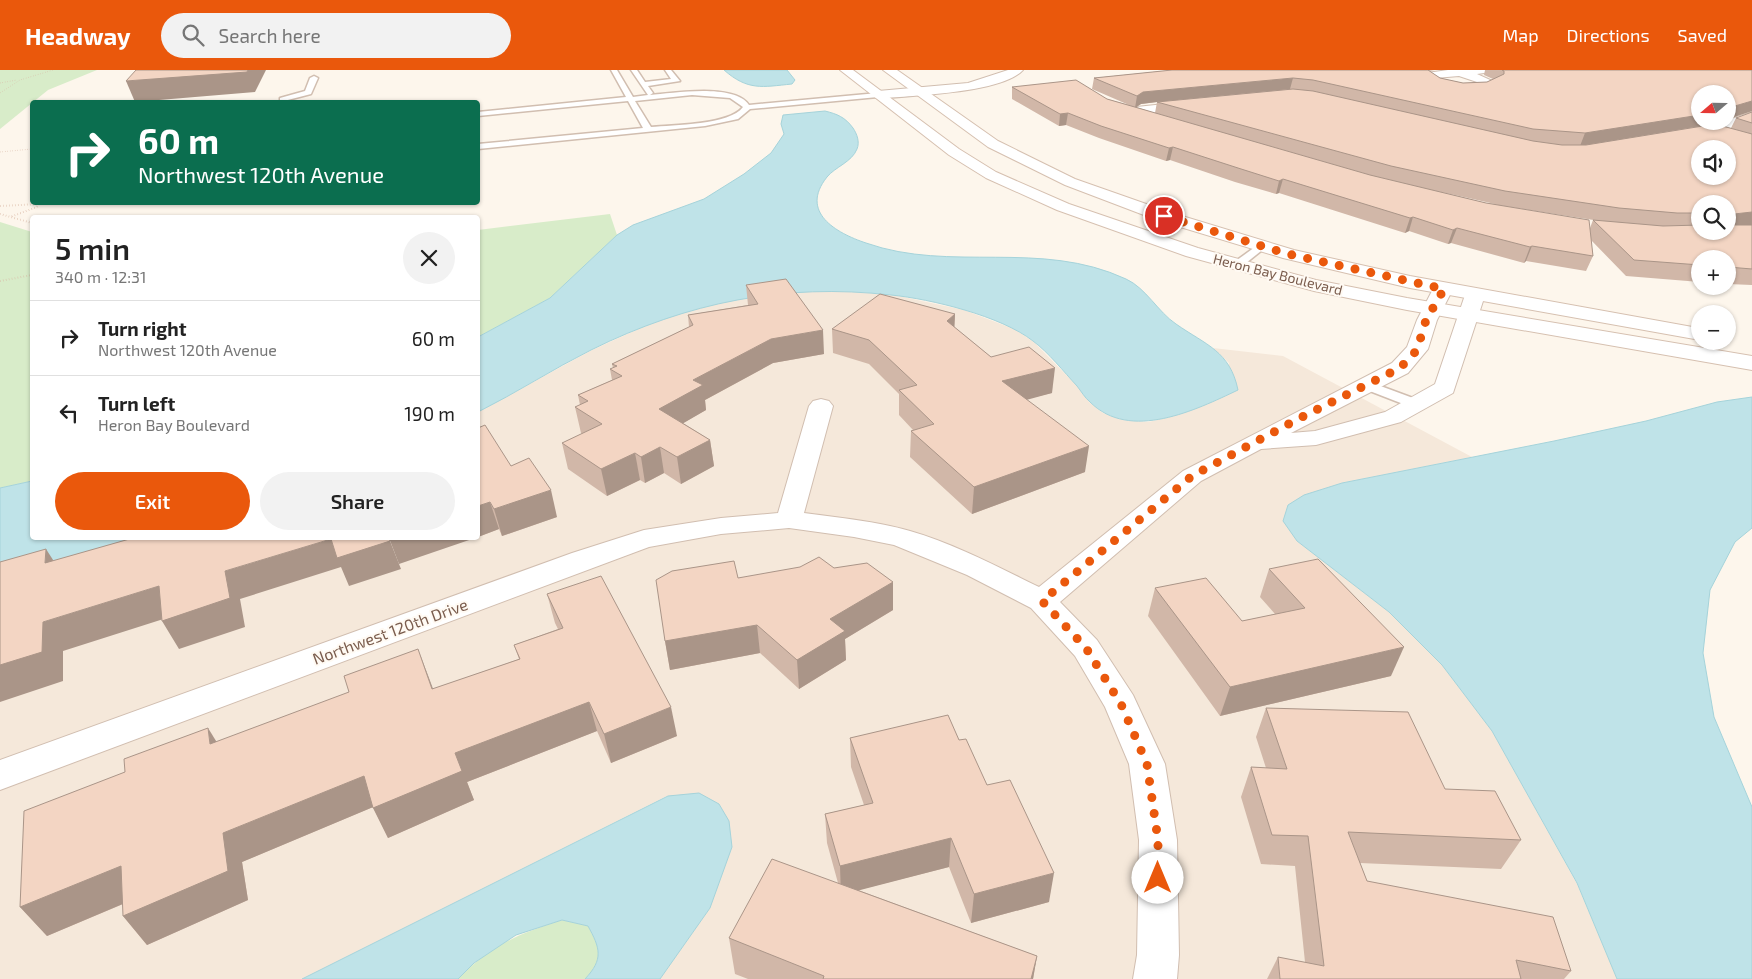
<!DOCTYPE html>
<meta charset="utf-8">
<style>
body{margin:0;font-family:"Exo 2",sans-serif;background:#f2f2f2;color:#222;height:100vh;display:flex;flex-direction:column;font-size:19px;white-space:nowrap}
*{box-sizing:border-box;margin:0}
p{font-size:16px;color:#767676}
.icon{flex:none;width:28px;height:28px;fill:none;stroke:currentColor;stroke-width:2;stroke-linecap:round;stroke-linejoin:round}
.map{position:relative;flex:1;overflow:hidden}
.drawer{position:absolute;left:30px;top:145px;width:450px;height:325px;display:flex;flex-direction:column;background:#fff;border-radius:5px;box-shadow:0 1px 4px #0004}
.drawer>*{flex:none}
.top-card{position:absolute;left:30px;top:30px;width:450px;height:105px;border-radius:5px;box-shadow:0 1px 4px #0004;background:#0b6e4f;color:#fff;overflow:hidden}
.needle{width:32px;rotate:250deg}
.buttons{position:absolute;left:1691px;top:15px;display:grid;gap:10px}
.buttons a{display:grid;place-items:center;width:45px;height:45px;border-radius:50%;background:#fff;box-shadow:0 1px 4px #0004;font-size:25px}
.pin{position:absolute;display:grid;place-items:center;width:42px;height:42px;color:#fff;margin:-21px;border:2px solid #fff;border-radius:50%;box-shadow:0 1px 5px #0007}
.me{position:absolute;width:55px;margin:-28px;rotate:0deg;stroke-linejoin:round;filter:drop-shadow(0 0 4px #0008)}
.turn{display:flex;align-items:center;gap:18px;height:105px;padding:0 25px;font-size:22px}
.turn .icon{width:65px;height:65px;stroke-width:2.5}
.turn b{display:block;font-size:35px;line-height:42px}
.round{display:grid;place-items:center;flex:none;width:52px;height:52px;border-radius:26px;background:#f2f2f2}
.summary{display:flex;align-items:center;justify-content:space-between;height:85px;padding:0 25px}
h1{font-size:30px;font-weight:600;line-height:38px}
.cta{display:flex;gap:10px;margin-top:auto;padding:10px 25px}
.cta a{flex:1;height:58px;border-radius:30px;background:#ea580c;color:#fff;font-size:20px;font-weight:600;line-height:58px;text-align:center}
.cta a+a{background:#f2f2f2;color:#222}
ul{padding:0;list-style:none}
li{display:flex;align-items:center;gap:15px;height:75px;padding:0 25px;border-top:1px solid #e0e0e0}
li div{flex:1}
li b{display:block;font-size:19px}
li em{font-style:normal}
header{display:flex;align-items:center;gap:30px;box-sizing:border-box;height:70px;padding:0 25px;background:#ea580c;color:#fff}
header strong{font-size:24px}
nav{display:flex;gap:28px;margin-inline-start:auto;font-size:18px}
.search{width:350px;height:45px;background:#f2f2f2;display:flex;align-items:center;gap:12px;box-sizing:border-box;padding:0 18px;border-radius:28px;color:#767676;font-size:19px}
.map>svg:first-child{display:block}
.residential{fill:#f5e8da}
.green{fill:#d8ecc9}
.water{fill:#bfe3e8;stroke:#a5d3da}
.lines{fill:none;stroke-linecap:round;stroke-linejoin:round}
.lane-casing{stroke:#d1beb0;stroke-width:3}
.street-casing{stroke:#d1beb0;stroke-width:2}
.secondary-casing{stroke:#d6c0b0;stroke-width:2}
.path-far1{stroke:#d9b8a5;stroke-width:1;stroke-dasharray:0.5 2;stroke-linecap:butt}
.path{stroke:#d9b8a5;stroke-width:2;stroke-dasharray:0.5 2.5;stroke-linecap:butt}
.lane{fill:#fff;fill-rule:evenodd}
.street{fill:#fff;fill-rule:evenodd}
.secondary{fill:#fff;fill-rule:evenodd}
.wall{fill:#d1b7a8;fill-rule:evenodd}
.shaded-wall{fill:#aa9588}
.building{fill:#f3d5c3;stroke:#aa9588;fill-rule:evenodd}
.route{stroke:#ea580c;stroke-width:9;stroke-dasharray:0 16.2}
.labels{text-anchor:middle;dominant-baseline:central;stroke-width:4;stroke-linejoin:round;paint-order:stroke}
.far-street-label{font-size:14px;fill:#7a5c4d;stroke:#fffaf3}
.street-label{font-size:16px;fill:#7a5c4d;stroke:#fffaf3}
</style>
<header>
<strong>Headway</strong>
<div class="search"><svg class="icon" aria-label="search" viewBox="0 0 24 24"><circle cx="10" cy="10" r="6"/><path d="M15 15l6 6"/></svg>Search here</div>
<nav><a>Map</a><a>Directions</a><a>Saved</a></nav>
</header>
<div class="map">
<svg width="1752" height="909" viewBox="0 0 1752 909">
<rect width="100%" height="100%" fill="#fdf6ec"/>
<!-- residential -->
<polygon class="residential" points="843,221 894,225 964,240 1014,259 1034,272 1078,317 1089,332 1103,343 1125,350 1148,352 1162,349 1219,329 1229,293 1213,278 1283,286 1472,387 1342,413 1305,425 1297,471 1389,542 1442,595 1492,661 1577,814 1617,909 660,909 710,838 667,726 302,909 0,909 0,507 134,468 478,468 478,342 592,280 663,248 712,234 781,222"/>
<!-- green -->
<g class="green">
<polygon points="0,0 97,0 48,20 0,59"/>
<polygon points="610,144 617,165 550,228 478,267 478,160"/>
<polygon points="0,152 32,162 32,411 0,418"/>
<path d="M562 850 588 856C600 878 604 889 585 909H458C491 875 518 864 562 850Z"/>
</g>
<!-- water -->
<g class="water">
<path d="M724 0H787L795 10 792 14C762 17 748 21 724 0Z"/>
<path d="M825 41C837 44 845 47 853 58 857 64 860 72 857 79 852 92 835 97 827 107 799 142 836 163 866 173 951 203 1040 169 1126 209 1146 218 1158 242 1176 254 1206 275 1230 281 1238 320 1196 340 1130 372 1090 332 1085 328 1081 321 1077 316 1063 301 1049 283 1033 271 1001 246 931 229 891 225 784 213 688 232 591 280 553 299 516 323 478 342V267L550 228 617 165 633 155 704 129 744 104 771 83 784 64 781 54 783 45Z"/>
<polygon points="1752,327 1752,458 1735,472 1710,520 1703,583 1714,647 1752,737 1752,909 1617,909 1577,813 1492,661 1442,595 1389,542 1297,471 1283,451 1288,435 1304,425 1342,413 1554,371 1646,351 1717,332"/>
<polygon points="32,411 32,468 134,468 0,507 0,418"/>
<path d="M699 723 719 734 729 751 732 777 710 838 660 909H585C604 889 600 878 588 856L562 850 516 865 474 893 458 909H302L668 726Z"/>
</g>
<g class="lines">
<!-- lane casing -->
<g class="lane-casing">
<g id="lane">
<path d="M611 0H617L633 27 648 25 631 0H637L645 12 671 9 665 0H671L680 11 648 16 653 23 650 25C673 23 735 13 749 35L878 23 882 25 878 27 750 39 738 49 705 56 478 79V74L643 58 628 31 478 46V42L626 27ZM692 25 730 28 743 37C730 55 673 55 651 57L635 31Z"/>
<polygon points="314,6 318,8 311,24 280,32 280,28 305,21 310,8"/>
<polygon points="1262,172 1267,175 1266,177 1241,197 1233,197 1233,193"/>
<polygon points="1367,311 1421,331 1423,334 1421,337 1411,337 1362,318 1360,315"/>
</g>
</g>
<!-- street casing -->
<g class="street-casing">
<g id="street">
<path d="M1008 0H1023C1001 24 910 25 878 29L872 25 878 21 968 13Z"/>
<path d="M1448 0H1493L1491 2 1477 4 1499 14C1485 30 1434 23 1421 8L1427 3ZM1459 6 1483 14 1459 15 1435 8Z"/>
<polygon points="1193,31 1199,35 1198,38 1127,46 1120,42 1127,38"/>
<polygon points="1752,42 1752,50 1715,64 1686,69 1679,65 1681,62 1707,57"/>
<path d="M1443 213 1450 215 1453 219 1437 250 1428 279 1408 303 1291 363 1315 361 1385 342 1435 314 1465 225 1468 221H1482L1485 225 1453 323 1401 352 1316 375 1261 379 1201 411 1060 532 1097 570 1133 625 1165 694 1177 770 1179 885 1177 909H1133L1137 885 1139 770 1129 694 1105 637 1075 586 1031 538 967 505 894 475 854 467 789 458 721 464 649 477 0 720V690L572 483 644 460 721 448 778 443 809 336 813 331 821 329 829 331 833 336 804 443C840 448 876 451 910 461 955 474 998 497 1039 517L1183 401 1392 293 1407 277 1417 250 1433 219 1436 215Z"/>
</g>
</g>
<!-- secondary casing -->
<g class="secondary-casing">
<g id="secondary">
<polygon points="840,0 853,0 959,79 996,102 1069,134 1198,178 1316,210 1407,228 1752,286 1752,300 1407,240 1314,221 1186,186 1057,140 986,108 949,85"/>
<polygon points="883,0 897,0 998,71 1075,109 1169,142 1294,180 1410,206 1698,258 1700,258 1700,270 1410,218 1283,188 1157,150 1065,115 988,77"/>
</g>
</g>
<!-- path-far1 -->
<g class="path-far1">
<polyline points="0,13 17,10"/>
<polyline points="0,23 20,10 53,0"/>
<polyline points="0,82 32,79"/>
</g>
<!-- path -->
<g class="path">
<polyline points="0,136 39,134 37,137 10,147"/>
<polyline points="0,144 32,153"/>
<polyline points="0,211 32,205"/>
</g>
<!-- lane -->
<use href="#lane" class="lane"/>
<!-- street -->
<use href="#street" class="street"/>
<!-- secondary -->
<use href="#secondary" class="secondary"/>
</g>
<!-- wall -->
<g class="wall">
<path d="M1172 0H1435L1429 1 1440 8 1463 13 1487 12 1493 9 1484 5 1485 0H1752V41L1728 49V24L1707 55 1731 58 1736 48 1752 42V215L1728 214V189H1700V212L1626 206 1591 170 1593 186 1586 201 1526 191 1524 193 1451 173 1448 174 1409 161 1405 163 1279 123 1276 124 1235 112 1170 90 1166 91 1099 68 1066 55 1059 56 1012 29V17L1107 29 1129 35 1092 19 1094 8ZM1157 32 1155 43 1136 37 1141 34ZM1437 121 1495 134 1486 133ZM1700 134H1728V161H1700ZM1516 138 1600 151 1593 150 1590 158Z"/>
<polygon points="746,215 824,284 773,293 705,330 706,340 683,353 710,370 714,396 681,414 664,403 645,413 640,410 607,426 568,399 562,373 582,364 581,363 575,337 580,335 578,325 612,310 610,299 613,298 612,294 689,257 688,245 748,235"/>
<polygon points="955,244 954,257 991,287 1052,323 1026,329 1085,402 972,444 910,387 911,361 913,360 899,345 899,324 869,294 833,283 832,259"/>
<polygon points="478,358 511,396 557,447 502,466 499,459 478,467"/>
<polygon points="834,498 893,512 893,540 845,569 846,590 799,619 760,583 670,600 665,571 738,508"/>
<polygon points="1269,499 1391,606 1220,646 1148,546 1155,518 1242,551 1275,544 1260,527"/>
<polygon points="547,524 677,666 611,693 597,661 467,712 474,730 388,768 373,737 242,792 248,830 147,875 123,846 123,834 47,866 20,837 216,672 433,619 519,589 514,575 558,559 555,553"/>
<polygon points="1266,638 1445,719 1521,770 1501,799 1360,793 1367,811 1571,901 1564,909 1280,909 1305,892 1295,796 1261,794 1241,727 1251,697 1266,698 1256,667"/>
<polygon points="850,668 959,670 987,715 1049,832 971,853 949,797 858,820 1037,886 1033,909 748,909 735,904 729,868 838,813 827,773 825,744 864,735 851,697"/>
<polygon points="1278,887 1280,909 1267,909"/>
</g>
<!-- shaded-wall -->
<g class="shaded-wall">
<polygon points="248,0 266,0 255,22 135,32 126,11"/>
<polygon points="1293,8 1290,19 1157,32 1141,34 1135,38 1137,26 1143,22"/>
<polygon points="1752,31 1752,41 1728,49 1728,38"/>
<polygon points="1068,43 1066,55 1059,56 1060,44"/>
<polygon points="1700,45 1700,51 1719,51 1707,55 1580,76 1585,63"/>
<polygon points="1173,77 1170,90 1166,91 1169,78"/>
<polygon points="1283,109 1279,123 1276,124 1279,111"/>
<polygon points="1752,142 1752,156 1728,157 1734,144"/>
<polygon points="1413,147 1409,161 1405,163 1410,148"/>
<polygon points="1457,158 1451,173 1448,174 1453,160"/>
<polygon points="1532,176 1526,191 1524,193 1530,177"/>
<polygon points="955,244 954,267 947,251"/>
<polygon points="823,260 824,284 773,293 705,330 706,340 663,365 659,339 693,310 771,269"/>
<polygon points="1055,298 1052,323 1000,337 1002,311"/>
<polygon points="710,370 714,396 681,414 677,387"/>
<polygon points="1089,376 1085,402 972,444 974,417"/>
<polygon points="660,377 664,403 645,413 641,387"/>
<polygon points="635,383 640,410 607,426 601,399"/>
<polygon points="551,420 557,447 502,466 494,439"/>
<polygon points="490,432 499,459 478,467 478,436"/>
<polygon points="389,468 475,468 399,494"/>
<polygon points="331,469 390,471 401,499 349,516 341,497 240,529 245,557 179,579 162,551 225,501"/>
<polygon points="46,479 64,507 45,493"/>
<polygon points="893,512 893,540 845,569 846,590 799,619 797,590 830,549"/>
<polygon points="159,516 176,545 63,581 63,611 0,632 0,595 43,552"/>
<polygon points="757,555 760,583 670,600 665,571"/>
<polygon points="1404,577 1391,606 1220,646 1230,617"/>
<polygon points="418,579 429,608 444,648 432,619"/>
<polygon points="589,632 597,661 467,712 474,730 388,768 373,738 455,683"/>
<polygon points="671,637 677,666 611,693 604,664"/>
<polygon points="208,658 226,687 210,674"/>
<polygon points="364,706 378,735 242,792 248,830 147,875 123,846 223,763"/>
<polygon points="951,768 949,797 841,825 840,796"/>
<polygon points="121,796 144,825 47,866 20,837"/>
<polygon points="1054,803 1049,832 971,853 974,824"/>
<polygon points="1037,886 1033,909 1031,909"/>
</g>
<!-- building -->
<g class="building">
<polygon points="136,0 248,0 247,2 126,11"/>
<polygon points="1172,0 1428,0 1440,8 1463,13 1487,12 1504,4 1504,1 1502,0 1752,0 1752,31 1728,38 1728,24 1700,24 1700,45 1585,63 1533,59 1313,10 1293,8 1143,22 1137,26 1094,8"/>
<polygon points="1076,10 1107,29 1370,105 1486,133 1589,150 1593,186 1532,176 1530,177 1457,158 1453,160 1413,147 1410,148 1283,109 1279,111 1238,98 1173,77 1169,78 1101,56 1068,43 1060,44 1012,17"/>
<path d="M1293 19 1313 21 1533 71 1562 75H1586L1715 54 1752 64V142L1734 144H1728V134H1700V143H1677L1619 138 1505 121 1391 96 1157 32ZM1700 79H1728V106H1700Z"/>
<polygon points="1752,42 1752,53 1736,48"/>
<polygon points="1593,150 1663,156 1700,155 1700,161 1728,161 1728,155 1752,155 1752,199 1728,197 1728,189 1700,189 1700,195 1634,190"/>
<polygon points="786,209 823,260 771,269 693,310 703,315 659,339 710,370 677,387 660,377 641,387 635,383 601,399 562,373 602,354 575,337 588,331 578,325 622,306 610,299 617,296 612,294 693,255 688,245 758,234 746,215"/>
<polygon points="880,224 955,244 947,251 991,287 1029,277 1055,298 1002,311 1089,376 974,417 911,361 934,354 899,320 917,315 869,270 832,259"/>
<polygon points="485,355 511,396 529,388 551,420 494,439 490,432 478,436 478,358"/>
<polygon points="133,468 389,468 390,471 337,488 331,469 225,501 230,528 162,551 159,516 43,552 42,582 0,595 0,492 46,479 45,493"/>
<polygon points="819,487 834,498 867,493 893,512 830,549 845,561 797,590 757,555 665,571 656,510 672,501 734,491 738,508 800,497"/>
<polygon points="1318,489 1404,577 1230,617 1155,518 1206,508 1242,551 1305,538 1269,499"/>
<polygon points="601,506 671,637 604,664 589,632 455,683 462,701 373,738 364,706 223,763 228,801 123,846 121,796 20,837 24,741 125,702 124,689 208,658 210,674 349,622 344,606 418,579 432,619 520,589 514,575 563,558 547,524"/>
<polygon points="1266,638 1408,642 1445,719 1495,721 1521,770 1348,762 1367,811 1553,847 1571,901 1516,890 1521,909 1280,909 1278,887 1324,896 1308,766 1272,765 1251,697 1287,699"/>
<polygon points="948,645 959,670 966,669 987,715 1010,710 1054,803 974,824 951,768 840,796 825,744 873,733 850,668"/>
<polygon points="772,789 1037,886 1031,909 823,909 824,906 729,868"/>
</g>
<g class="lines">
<!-- route -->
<polyline class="route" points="1158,808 1158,770 1147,694 1121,634 1086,578 1042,531 1192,406 1298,349 1400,298 1417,280 1426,250 1444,219 1288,184 1164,146"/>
</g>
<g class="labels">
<!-- far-street labels -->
<g class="far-street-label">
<text transform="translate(1278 204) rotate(14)">Heron Bay Boulevard</text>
</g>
<!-- street labels -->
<g class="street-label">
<text transform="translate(390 561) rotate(-20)">Northwest 120th Drive</text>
</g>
</g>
</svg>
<div class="buttons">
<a><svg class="needle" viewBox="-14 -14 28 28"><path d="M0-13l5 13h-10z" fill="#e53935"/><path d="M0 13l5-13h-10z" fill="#767676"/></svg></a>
<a><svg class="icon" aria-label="sound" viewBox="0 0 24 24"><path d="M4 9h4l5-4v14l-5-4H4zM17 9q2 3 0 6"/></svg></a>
<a><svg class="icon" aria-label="search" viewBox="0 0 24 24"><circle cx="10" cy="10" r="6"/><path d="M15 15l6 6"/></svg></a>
<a>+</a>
<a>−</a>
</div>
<div class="pin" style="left:1164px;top:146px;background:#d93025"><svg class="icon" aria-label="arrive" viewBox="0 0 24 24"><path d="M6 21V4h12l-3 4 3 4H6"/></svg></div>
<svg class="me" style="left:1158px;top:808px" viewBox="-20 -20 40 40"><circle r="19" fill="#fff"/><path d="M0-13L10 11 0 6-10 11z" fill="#ea580c"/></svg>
<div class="top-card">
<div class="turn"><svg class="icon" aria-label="right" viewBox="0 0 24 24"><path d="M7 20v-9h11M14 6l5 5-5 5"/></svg><div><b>60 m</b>Northwest 120th Avenue</div></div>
</div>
<section class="drawer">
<div class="summary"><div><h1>5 min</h1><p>340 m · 12:31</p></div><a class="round"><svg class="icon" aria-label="close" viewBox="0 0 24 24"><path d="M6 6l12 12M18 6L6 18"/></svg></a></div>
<ul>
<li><svg class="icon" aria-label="right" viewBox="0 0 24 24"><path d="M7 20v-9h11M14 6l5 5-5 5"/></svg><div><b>Turn right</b><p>Northwest 120th Avenue</p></div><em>60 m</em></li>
<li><svg class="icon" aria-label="left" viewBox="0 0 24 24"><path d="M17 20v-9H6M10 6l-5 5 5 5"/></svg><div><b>Turn left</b><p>Heron Bay Boulevard</p></div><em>190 m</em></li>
</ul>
<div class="cta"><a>Exit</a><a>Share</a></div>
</section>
</div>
